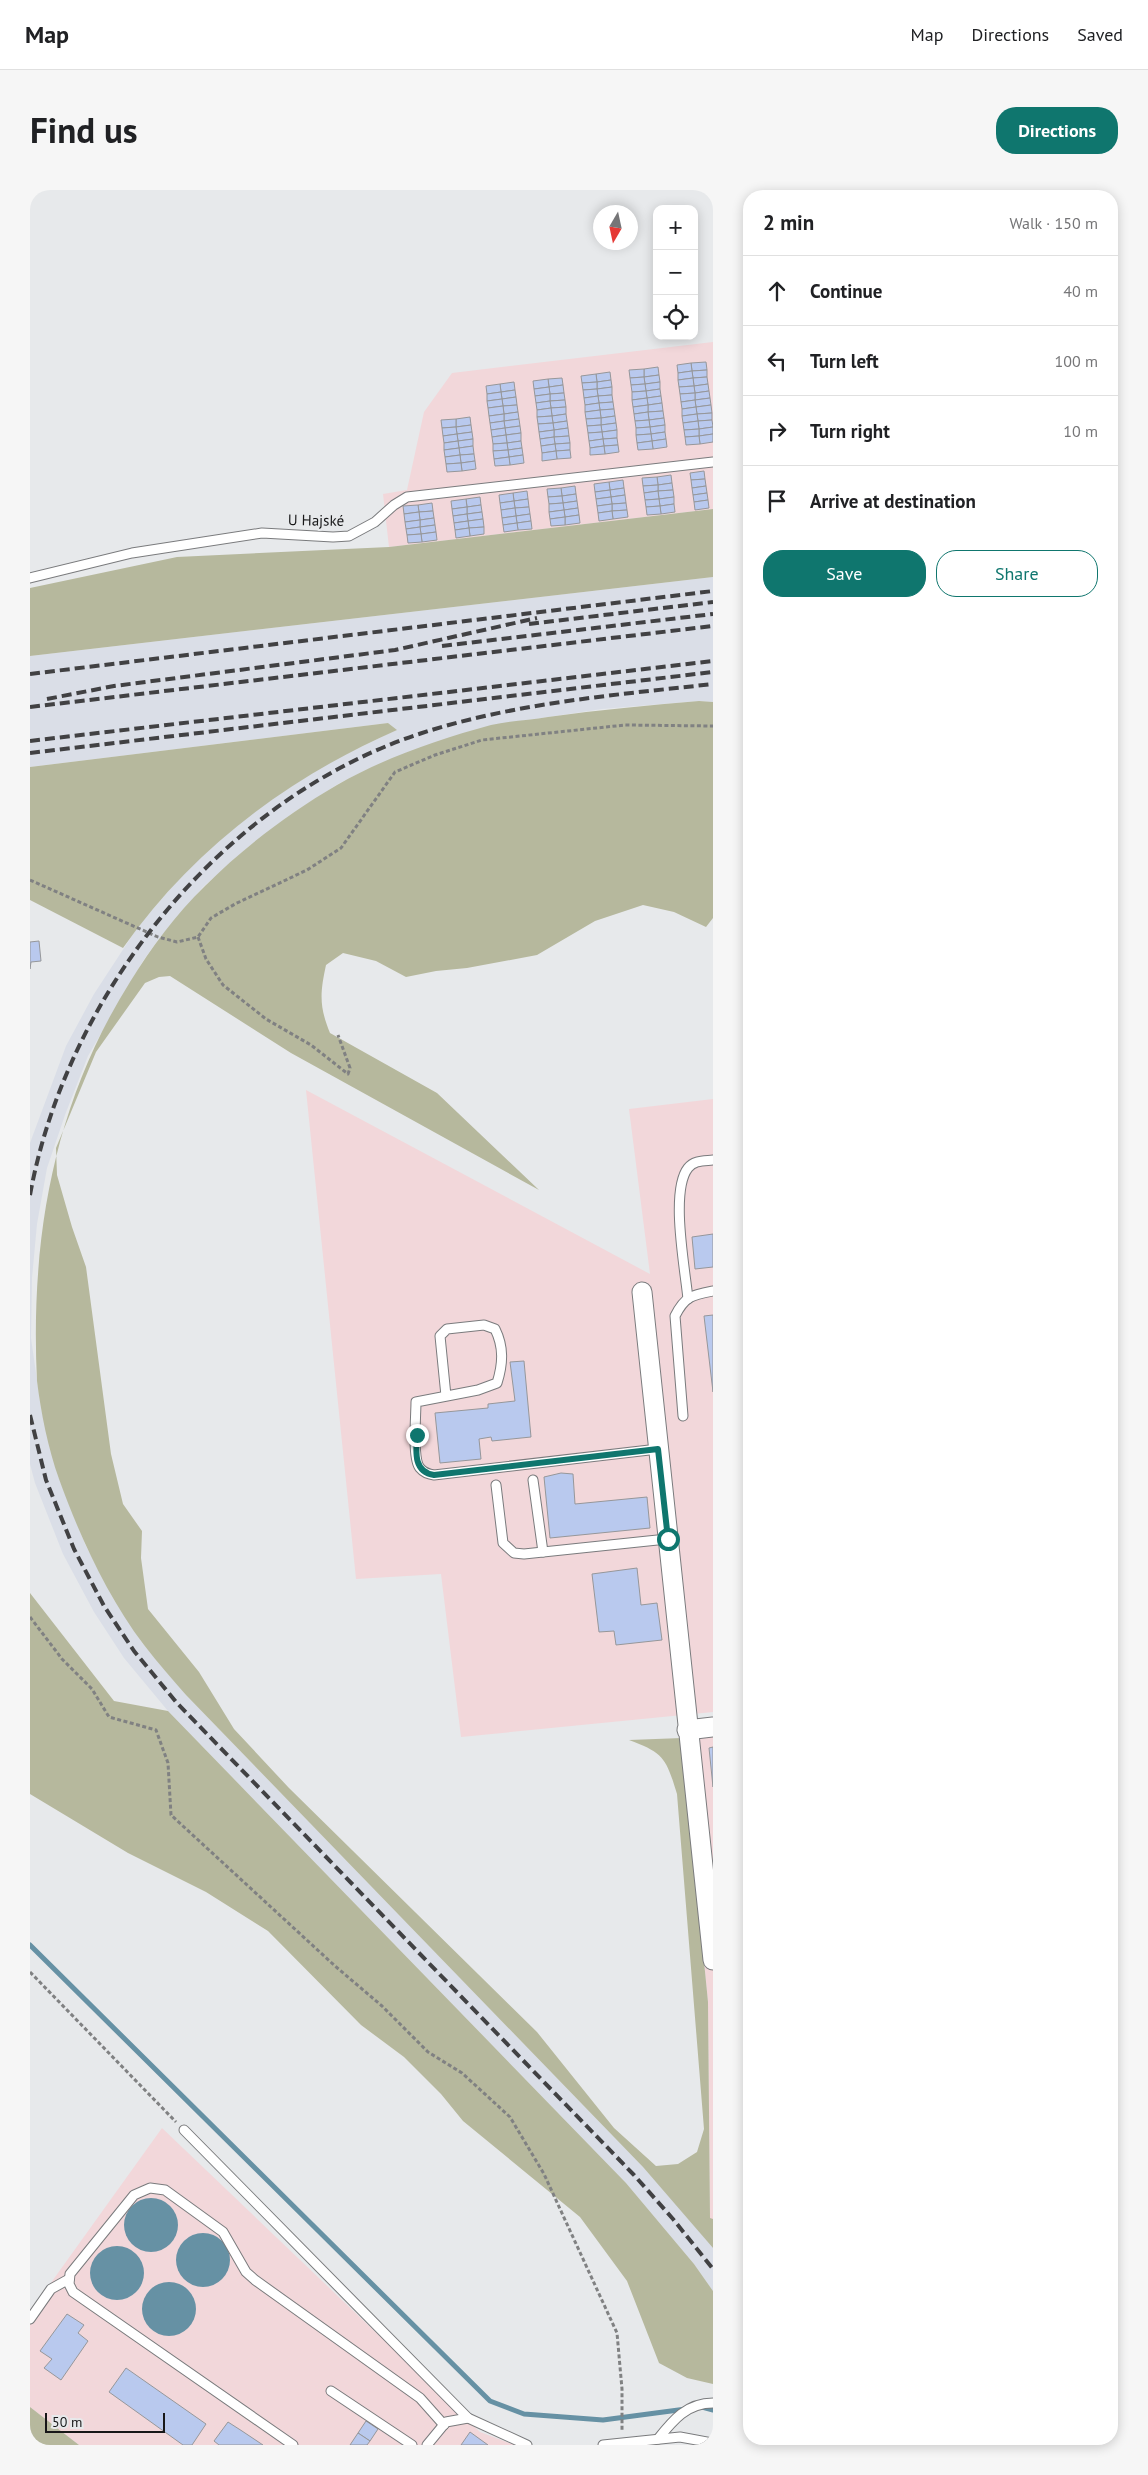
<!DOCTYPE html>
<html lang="en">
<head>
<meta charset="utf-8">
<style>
  body { margin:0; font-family:"PT Sans",sans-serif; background:#f6f6f6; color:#202124 }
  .controls { position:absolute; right:15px; top:15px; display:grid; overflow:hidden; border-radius:10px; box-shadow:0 2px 12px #0003 }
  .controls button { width:45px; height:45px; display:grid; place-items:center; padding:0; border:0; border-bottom:1px solid #e0e0e0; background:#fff; color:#202124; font:25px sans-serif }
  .compass { position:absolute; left:563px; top:15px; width:45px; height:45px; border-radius:50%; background:#fff; box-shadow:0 2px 12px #0003; rotate:189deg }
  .scale { position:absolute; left:15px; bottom:12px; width:120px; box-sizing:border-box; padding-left:5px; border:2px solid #171718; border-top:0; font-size:14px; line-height:18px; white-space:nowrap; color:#171718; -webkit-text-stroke:4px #e7e9eb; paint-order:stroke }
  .stop { position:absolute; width:15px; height:15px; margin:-11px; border:4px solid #0f766e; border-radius:50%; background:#fff }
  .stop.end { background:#0f766e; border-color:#fff; box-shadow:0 1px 5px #0008 }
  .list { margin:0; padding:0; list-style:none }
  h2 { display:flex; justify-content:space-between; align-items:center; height:65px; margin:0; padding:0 20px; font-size:21px }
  h2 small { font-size:16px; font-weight:400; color:#757577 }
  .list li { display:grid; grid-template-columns:32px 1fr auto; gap:15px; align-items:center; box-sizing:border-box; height:70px; padding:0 20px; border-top:1px solid #e0e0e0 }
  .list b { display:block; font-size:19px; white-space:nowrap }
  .list em { font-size:16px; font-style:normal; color:#757577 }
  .actions { display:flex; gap:10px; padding:15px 20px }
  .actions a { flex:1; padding:11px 0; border:1px solid #0f766e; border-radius:20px; text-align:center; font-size:18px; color:#0f766e }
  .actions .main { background:#0f766e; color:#fff }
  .icon { flex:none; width:28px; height:28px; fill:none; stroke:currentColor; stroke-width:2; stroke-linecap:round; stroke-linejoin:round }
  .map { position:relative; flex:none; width:683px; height:2255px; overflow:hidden; border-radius:20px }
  header { display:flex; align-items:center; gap:30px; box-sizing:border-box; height:70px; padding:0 25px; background:#fff; border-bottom:1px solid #e0e0e0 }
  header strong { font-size:24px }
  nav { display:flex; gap:28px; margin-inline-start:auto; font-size:18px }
  .intro { display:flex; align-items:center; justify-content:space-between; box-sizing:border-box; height:120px; padding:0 30px }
  h1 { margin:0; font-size:35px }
  .button { padding:12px 22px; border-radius:20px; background:#0f766e; color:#fff; font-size:18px; font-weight:700 }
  main { display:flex; gap:30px; padding:0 30px }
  aside { flex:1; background:#fff; border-radius:20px; box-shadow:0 2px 12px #0003 }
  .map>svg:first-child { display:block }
  .industrial { fill:#f2d7da }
  .built { fill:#dadee7 }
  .green { fill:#b6b89d }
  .water { fill:#6691a4 }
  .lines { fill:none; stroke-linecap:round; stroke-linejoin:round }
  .stream { stroke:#6691a4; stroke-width:5 }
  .building { fill:#b9c9ee; stroke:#96979a }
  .service-casing { stroke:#7a7b7d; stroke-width:11 }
  .minor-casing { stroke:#7a7b7d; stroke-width:21 }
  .path { stroke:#808182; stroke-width:3; stroke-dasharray:4 2.5; stroke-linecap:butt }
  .service { stroke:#fff; stroke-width:9 }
  .minor { stroke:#fff; stroke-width:19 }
  .rail { stroke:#414143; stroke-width:4; stroke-dasharray:10 5; stroke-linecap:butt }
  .route { stroke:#0f766e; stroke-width:6 }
  .labels { text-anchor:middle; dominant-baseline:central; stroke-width:4.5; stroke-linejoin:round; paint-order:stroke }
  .street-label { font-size:15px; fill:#171718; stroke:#e7e9eb }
</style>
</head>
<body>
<header>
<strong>Map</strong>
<nav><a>Map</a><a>Directions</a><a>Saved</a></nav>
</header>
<div class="intro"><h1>Find us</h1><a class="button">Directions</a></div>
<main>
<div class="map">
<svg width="683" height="2255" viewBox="0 0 683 2255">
  <rect width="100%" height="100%" fill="#e7e9eb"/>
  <g class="industrial">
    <path d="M683 152V319L359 357 353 304 377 300 394 222 422 183Z"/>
    <path d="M276 900 620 1084 599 919 683 909V1522L431 1547 411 1384 326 1389Z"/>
    <path d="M683 1546V2029H680L678 1812 652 1548Z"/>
    <path d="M132 1938 450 2242 485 2255H49L0 2217V2122Z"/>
  </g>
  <path class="built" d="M683 387V512L669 511 572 519 464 535 342 577 308 594 260 625 217 658 173 697 128 750 113 771 58 866 35 925 17 978 7 1034 2 1088 1 1148 11 1218 28 1286 55 1354 84 1410 113 1454 156 1505 613 1977 652 2021 683 2058V2101L664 2074 596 1993 138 1521 94 1468 64 1422 33 1364 5 1293 0 1274V953L36 856 64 804 109 735 156 681 201 639 246 606 296 574 366 540 358 533 0 577V466Z"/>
  <g class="green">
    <path d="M683 319V387L0 466V398L147 367 359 357Z"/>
    <path d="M669 511 683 512V728L676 737 644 722 613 715 565 731 507 765 437 778 406 781 376 787 346 771 313 763 296 775C290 803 289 816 300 843L407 903 509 1000 261 863 140 786 129 787 115 793 66 862 26 958 27 985 42 1037 56 1077 81 1264 93 1314 112 1341 111 1368 118 1419 169 1482 204 1539 259 1598 507 1842 584 1938 626 1976 648 1974 667 1962 674 1939 647 1604C636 1568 634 1563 599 1550L652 1548 678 1812 680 2028 683 2029V2058L613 1977 156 1505C142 1489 128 1473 114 1455 77 1406 50 1347 29 1289 18 1258 11 1223 7 1191 0 1048 24 913 100 792 121 758 146 724 175 696 214 657 259 623 307 595 354 568 409 549 461 535 480 531 500 530 518 527 569 520 619 515 669 511Z"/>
    <path d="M358 533 367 540C257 588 162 660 93 758L0 710V577Z"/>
    <path d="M0 1403 84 1511 138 1521 596 1993 664 2074 683 2101V2194L657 2188 629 2173 597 2091 550 2027 433 1931 411 1904 374 1867 331 1835 238 1741 176 1702 98 1663 0 1604Z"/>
    <path d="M0 2217 49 2255H0Z"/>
  </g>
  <g class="water">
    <circle cx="121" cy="2035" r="27"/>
    <circle cx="173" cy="2070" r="27"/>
    <circle cx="87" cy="2083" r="27"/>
    <circle cx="139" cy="2119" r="27"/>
  </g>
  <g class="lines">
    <g class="stream">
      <path d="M0 1755 460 2211 494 2224 573 2230 656 2219"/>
      <path d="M672 2217 683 2220"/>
    </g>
  </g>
  <g class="building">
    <path d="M676 172 677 180 662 181 661 173Z"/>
    <path d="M661 173 662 181 648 183 647 175Z"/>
    <path d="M628 177 629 185 614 187V179Z"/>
    <path d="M614 179V187L600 188 599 180Z"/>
    <path d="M677 180V187L663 188 662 181Z"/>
    <path d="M662 181 663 188 648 190V183Z"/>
    <path d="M580 182 581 190 567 192 566 184Z"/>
    <path d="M566 184 567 192 552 193 551 186Z"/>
    <path d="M629 185 630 192 615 194 614 187Z"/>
    <path d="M614 187 615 194 601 195 600 188Z"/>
    <path d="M677 187 678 194 664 196 663 188Z"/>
    <path d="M532 188 533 195 519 197 518 189Z"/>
    <path d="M663 188 664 196 649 197 648 190Z"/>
    <path d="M518 189 519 197 504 199 503 191Z"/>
    <path d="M581 190 582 197 567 199V192Z"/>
    <path d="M484 192 485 200 471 202 470 194Z"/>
    <path d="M567 192V199L553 200 552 193Z"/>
    <path d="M630 192V199L616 201 615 194Z"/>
    <path d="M470 194 471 202 457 204 456 196Z"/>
    <path d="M615 194 616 201 602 202 601 195Z"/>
    <path d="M678 194 679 201 665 203 664 196Z"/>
    <path d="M533 195 534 203 520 204 519 197Z"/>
    <path d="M664 196 665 203 650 204 649 197Z"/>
    <path d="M519 197 520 204 505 206 504 199Z"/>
    <path d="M582 197V205L568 206 567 199Z"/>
    <path d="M567 199 568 206 554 208 553 200Z"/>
    <path d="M630 199 631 206 617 208 616 201Z"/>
    <path d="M485 200 486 207 472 209 471 202Z"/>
    <path d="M616 201 617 208 602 210V202Z"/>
    <path d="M679 201 680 208 665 210V203Z"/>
    <path d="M471 202 472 209 457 211V204Z"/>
    <path d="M534 203 535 210 520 211V204Z"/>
    <path d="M665 203V210L651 212 650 204Z"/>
    <path d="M520 204V211L506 213 505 206Z"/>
    <path d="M582 205 583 212 569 213 568 206Z"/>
    <path d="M568 206 569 213 555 215 554 208Z"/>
    <path d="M631 206 632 213 618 215 617 208Z"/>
    <path d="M486 207 487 215 473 216 472 209Z"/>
    <path d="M617 208 618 215 603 217 602 210Z"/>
    <path d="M680 208 681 215 666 217 665 210Z"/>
    <path d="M472 209 473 216 458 218 457 211Z"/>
    <path d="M535 210 536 217 521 218 520 211Z"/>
    <path d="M665 210 666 217 652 219 651 212Z"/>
    <path d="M520 211 521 218 507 220 506 213Z"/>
    <path d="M583 212 584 219 570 220 569 213Z"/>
    <path d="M569 213 570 220 555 222V215Z"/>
    <path d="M632 213 633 221 618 222V215Z"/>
    <path d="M487 215 488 222 474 224 473 216Z"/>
    <path d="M618 215V222L604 224 603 217Z"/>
    <path d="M681 215 682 223 667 224 666 217Z"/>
    <path d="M473 216 474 224 459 226 458 218Z"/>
    <path d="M536 217V224L522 226 521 218Z"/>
    <path d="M666 217 667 224 652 226V219Z"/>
    <path d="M521 218 522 226 507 227V220Z"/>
    <path d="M584 219 585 226 571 228 570 220Z"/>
    <path d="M570 220 571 228 556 229 555 222Z"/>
    <path d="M633 221 634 228 619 230 618 222Z"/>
    <path d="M488 222 489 229 474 231V224Z"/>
    <path d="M618 222 619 230 605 231 604 224Z"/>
    <path d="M682 223V230L668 231 667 224Z"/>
    <path d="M474 224V231L460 233 459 226Z"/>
    <path d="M536 224 537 231 523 233 522 226Z"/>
    <path d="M667 224 668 231 653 233 652 226Z"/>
    <path d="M522 226 523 233 508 234 507 227Z"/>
    <path d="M585 226 586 233 571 235V228Z"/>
    <path d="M440 227 441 235 426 237V229Z"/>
    <path d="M571 228V235L557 236 556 229Z"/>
    <path d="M634 228 635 235 620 237 619 230Z"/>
    <path d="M426 229V237L412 238 411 230Z"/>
    <path d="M489 229 490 236 475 238 474 231Z"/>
    <path d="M619 230 620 237 606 238 605 231Z"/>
    <path d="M682 230 683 237 669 239 668 231Z"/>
    <path d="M474 231 475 238 461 240 460 233Z"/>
    <path d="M537 231 538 238 524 240 523 233Z"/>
    <path d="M668 231 669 239 654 240 653 233Z"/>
    <path d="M523 233 524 240 509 242 508 234Z"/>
    <path d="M586 233 587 240 572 242 571 235Z"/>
    <path d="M441 235 442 242 427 244 426 237Z"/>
    <path d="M571 235 572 242 558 243 557 236Z"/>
    <path d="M635 235V242L621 244 620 237Z"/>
    <path d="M490 236 491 243 476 245 475 238Z"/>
    <path d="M426 237 427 244 413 246 412 238Z"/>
    <path d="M620 237 621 244 606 245V238Z"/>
    <path d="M683 237V244L669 246V239Z"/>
    <path d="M475 238 476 245 462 247 461 240Z"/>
    <path d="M538 238 539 246 524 247V240Z"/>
    <path d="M669 239V246L655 247 654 240Z"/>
    <path d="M524 240V247L510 249 509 242Z"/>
    <path d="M587 240V248L573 249 572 242Z"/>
    <path d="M442 242 443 249 428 251 427 244Z"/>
    <path d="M572 242 573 249 559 251 558 243Z"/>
    <path d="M635 242 636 249 622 251 621 244Z"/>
    <path d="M491 243V251L477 253 476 245Z"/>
    <path d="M427 244 428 251 414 253 413 246Z"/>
    <path d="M621 244 622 251 607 253 606 245Z"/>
    <path d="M683 244V252L670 254 669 246Z"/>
    <path d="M476 245 477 253 463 254 462 247Z"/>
    <path d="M539 246 540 253 525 254 524 247Z"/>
    <path d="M669 246 670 254 656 255 655 247Z"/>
    <path d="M524 247 525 254 511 256 510 249Z"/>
    <path d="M587 248 588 255 574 256 573 249Z"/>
    <path d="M443 249V256L429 258 428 251Z"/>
    <path d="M573 249 574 256 560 258 559 251Z"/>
    <path d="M636 249 637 257 623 259 622 251Z"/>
    <path d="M428 251 429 258 414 260V253Z"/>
    <path d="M491 251 492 258 478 260 477 253Z"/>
    <path d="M622 251 623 259 608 260 607 253Z"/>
    <path d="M477 253 478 260 463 261V254Z"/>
    <path d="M540 253V260L526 261 525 254Z"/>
    <path d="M525 254 526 261 512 263 511 256Z"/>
    <path d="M588 255 589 262 575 264 574 256Z"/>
    <path d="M443 256 444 264 430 265 429 258Z"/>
    <path d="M574 256 575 264 560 265V258Z"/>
    <path d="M429 258 430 265 415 267 414 260Z"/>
    <path d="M492 258 493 265 479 267 478 260Z"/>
    <path d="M478 260 479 267 464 269 463 261Z"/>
    <path d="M540 260 541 268 527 269 526 261Z"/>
    <path d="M526 261 527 269 512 271V263Z"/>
    <path d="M444 264 445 271 431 273 430 265Z"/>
    <path d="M430 265 431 273 416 274 415 267Z"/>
    <path d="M493 265 494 273 480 275 479 267Z"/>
    <path d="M479 267 480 275 465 276 464 269Z"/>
    <path d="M445 271 446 279 432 281 431 273Z"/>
    <path d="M431 273 432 281 417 282 416 274Z"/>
    <path d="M674 281 675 289 661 290 660 283Z"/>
    <path d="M641 285 642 293 628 295 627 287Z"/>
    <path d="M627 287 628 295 613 296 612 288Z"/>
    <path d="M675 289 676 296 662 298 661 290Z"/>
    <path d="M593 290 594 298 580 300 579 292Z"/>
    <path d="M579 292 580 300 565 302 564 294Z"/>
    <path d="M642 293 643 300 628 301V295Z"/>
    <path d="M628 295V301L614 303 613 296Z"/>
    <path d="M545 296 546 304 532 306 531 298Z"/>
    <path d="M676 296 677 303 663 305 662 298Z"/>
    <path d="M531 298 532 306 518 307 517 299Z"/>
    <path d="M594 298 595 305 581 307 580 300Z"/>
    <path d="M580 300 581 307 566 309 565 302Z"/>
    <path d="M643 300 644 307 629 309 628 301Z"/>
    <path d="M497 301 498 309 484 311 483 303Z"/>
    <path d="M628 301 629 309 615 310 614 303Z"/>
    <path d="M483 303 484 311 470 313 469 305Z"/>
    <path d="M677 303 678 310 664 312 663 305Z"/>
    <path d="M546 304 547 311 533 313 532 306Z"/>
    <path d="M595 305 596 313 582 314 581 307Z"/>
    <path d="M532 306 533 313 519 314 518 307Z"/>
    <path d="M450 307 451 315 437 317 436 309Z"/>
    <path d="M581 307 582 314 567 316 566 309Z"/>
    <path d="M644 307V314L630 316 629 309Z"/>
    <path d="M436 309 437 317 422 319 421 311Z"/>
    <path d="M498 309 499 317 485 318 484 311Z"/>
    <path d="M629 309 630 316 616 317 615 310Z"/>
    <path d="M678 310 679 318 665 320 664 312Z"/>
    <path d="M484 311 485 318 471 320 470 313Z"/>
    <path d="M547 311 548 318 534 320 533 313Z"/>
    <path d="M402 313 403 321 389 322 388 315Z"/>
    <path d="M533 313 534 320 519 322V314Z"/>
    <path d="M596 313 597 320 582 321V314Z"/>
    <path d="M582 314V321L568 323 567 316Z"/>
    <path d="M644 314 645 322 631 324 630 316Z"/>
    <path d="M388 315 389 322 374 324 373 316Z"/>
    <path d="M451 315 452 322 437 324V317Z"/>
    <path d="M630 316 631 324 617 325 616 317Z"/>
    <path d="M437 317V324L423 326 422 319Z"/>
    <path d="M499 317 500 324 486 326 485 318Z"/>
    <path d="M485 318 486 326 472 328 471 320Z"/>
    <path d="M548 318 549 325 535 327 534 320Z"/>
    <path d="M534 320 535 327 520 329 519 322Z"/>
    <path d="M597 320 598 327 583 329 582 321Z"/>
    <path d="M403 321 404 328 390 330 389 322Z"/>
    <path d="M582 321 583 329 569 331 568 323Z"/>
    <path d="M389 322 390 330 375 332 374 324Z"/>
    <path d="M452 322 453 329 438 331 437 324Z"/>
    <path d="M437 324 438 331 424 333 423 326Z"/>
    <path d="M500 324 501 331 487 333 486 326Z"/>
    <path d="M549 325 550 333 535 335V327Z"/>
    <path d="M486 326 487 333 473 335 472 328Z"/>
    <path d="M535 327V335L521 336 520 329Z"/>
    <path d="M404 328 405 335 390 337V330Z"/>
    <path d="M453 329 454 337 439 338 438 331Z"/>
    <path d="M390 330V337L376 339 375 332Z"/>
    <path d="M438 331 439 338 425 340 424 333Z"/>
    <path d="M501 331 502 339 488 340 487 333Z"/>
    <path d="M487 333 488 340 474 342 473 335Z"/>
    <path d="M405 335 406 342 391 344 390 337Z"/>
    <path d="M390 337 391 344 377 345 376 339Z"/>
    <path d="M454 337V344L440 346 439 338Z"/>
    <path d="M439 338 440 346 426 348 425 340Z"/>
    <path d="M406 342 407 350 392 352 391 344Z"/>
    <path d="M391 344 392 352 378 353 377 345Z"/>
    <path d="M9 751 11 771 1 772 0 779V752Z"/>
    <path d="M683 1044V1077L665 1079 662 1047Z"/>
    <path d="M683 1125V1202L674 1126Z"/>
    <path d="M494 1171 501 1247 462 1251 461 1247 449 1249 451 1269 410 1273 405 1223 458 1218V1214L485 1211 480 1172Z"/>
    <path d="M531 1283 543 1284 545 1314 617 1307 620 1338 520 1348 514 1287Z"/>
    <path d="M607 1378 611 1415 627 1413 632 1450 586 1455 584 1441 569 1442 562 1384Z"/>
    <path d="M683 1557V1597L679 1558Z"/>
    <path d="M37 2124 54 2135 48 2143 58 2151 31 2190 14 2178 22 2169 10 2161Z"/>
    <path d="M96 2178 176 2234 162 2255H153L79 2202Z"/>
    <path d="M336 2231 348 2239 340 2251 328 2243Z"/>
    <path d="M198 2232 212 2241 233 2255H189L184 2251Z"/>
    <path d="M440 2242 458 2255H431Z"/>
    <path d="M328 2243 340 2251 337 2255H320Z"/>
  </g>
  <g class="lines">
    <defs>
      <g id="service">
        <path d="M0 388 102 363 232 343 303 347 319 346 345 332 364 315 377 307 683 272"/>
        <path d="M658 1109C655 1078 640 1001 658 978 664 970 674 971 683 970"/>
        <path d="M416 1206 410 1146 417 1139 454 1135 465 1139C474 1157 473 1174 467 1193L448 1200 386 1212C386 1226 382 1269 390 1278 394 1283 398 1284 404 1285L628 1259"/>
        <path d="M653 1226 645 1126C655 1106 662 1105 683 1101"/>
        <path d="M503 1290 513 1362"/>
        <path d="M466 1295 473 1353 484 1363 494 1364 637 1349"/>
        <path d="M154 1940 438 2228 497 2255"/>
        <path d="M0 2129 21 2099 39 2089"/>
        <path d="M301 2201 382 2255"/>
        <path d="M628 2249C643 2230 657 2213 683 2213"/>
        <path d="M263 2255 43 2102 39 2094 40 2084 104 2005 120 1998 135 2000 193 2042 216 2082 225 2090 390 2208 414 2235"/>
        <path d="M397 2255 416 2232 438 2228"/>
        <path d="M573 2255 650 2247 683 2253"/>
      </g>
      <g id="minor">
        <path d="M612 1102 683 1770"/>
        <path d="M657 1540 683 1537"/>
      </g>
    </defs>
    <use href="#service" class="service-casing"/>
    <use href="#minor" class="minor-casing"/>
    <g class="path">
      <path d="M0 690 128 747 147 752 168 747 181 728 205 714 277 680 311 658 365 582 405 565 452 550 595 535 683 536"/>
      <path d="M168 747 176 769 193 795 236 829 281 855 318 884 320 878 308 845"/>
      <path d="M0 1427 32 1469 62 1499 79 1527 126 1540 138 1573 141 1625 305 1776 352 1816 398 1862 432 1883 480 1927 514 1984 587 2143 592 2199V2242"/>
      <path d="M0 1782 146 1932"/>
    </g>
    <use href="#service" class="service"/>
    <use href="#minor" class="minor"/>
    <g class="rail">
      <path d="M499 434 683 412"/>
      <path d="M412 456 683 424"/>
      <path d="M0 484 683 401"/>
      <path d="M17 509 84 496 365 460 507 428"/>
      <path d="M0 517 683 436"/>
      <path d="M0 551 683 471"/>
      <path d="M0 563 683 482"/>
      <path d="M0 1005C37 803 192 609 389 544 483 513 585 505 683 494"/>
      <path d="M0 1225 16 1290 44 1359 74 1416 104 1461 147 1513 604 1985 643 2029 683 2079"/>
    </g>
  </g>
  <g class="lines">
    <path class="route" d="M387 1245C386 1261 383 1282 404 1285L628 1259 638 1349"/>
  </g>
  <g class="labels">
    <g class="street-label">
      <text transform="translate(286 330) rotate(1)">U Hajské</text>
    </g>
  </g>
</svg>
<div class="controls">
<button>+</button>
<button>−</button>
<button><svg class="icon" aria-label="locate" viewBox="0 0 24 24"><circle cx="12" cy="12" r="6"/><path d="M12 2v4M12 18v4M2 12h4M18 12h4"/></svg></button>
</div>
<svg class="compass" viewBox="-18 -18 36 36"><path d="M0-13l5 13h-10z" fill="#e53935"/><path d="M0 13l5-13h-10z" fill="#757577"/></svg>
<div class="scale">50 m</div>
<div class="stop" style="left:638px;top:1349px"></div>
<div class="stop end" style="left:387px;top:1245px"></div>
</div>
<aside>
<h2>2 min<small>Walk · 150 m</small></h2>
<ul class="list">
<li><svg class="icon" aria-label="ahead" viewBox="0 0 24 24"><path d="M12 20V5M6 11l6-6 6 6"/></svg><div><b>Continue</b></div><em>40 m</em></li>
<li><svg class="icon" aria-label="left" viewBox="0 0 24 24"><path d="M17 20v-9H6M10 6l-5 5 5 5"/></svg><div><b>Turn left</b></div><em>100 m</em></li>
<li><svg class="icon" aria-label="right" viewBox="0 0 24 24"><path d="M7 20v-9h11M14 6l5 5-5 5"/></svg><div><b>Turn right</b></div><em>10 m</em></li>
<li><svg class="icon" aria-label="arrive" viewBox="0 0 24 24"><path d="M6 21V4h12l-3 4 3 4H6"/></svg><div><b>Arrive at destination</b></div></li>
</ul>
<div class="actions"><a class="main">Save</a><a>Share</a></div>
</aside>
</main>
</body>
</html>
